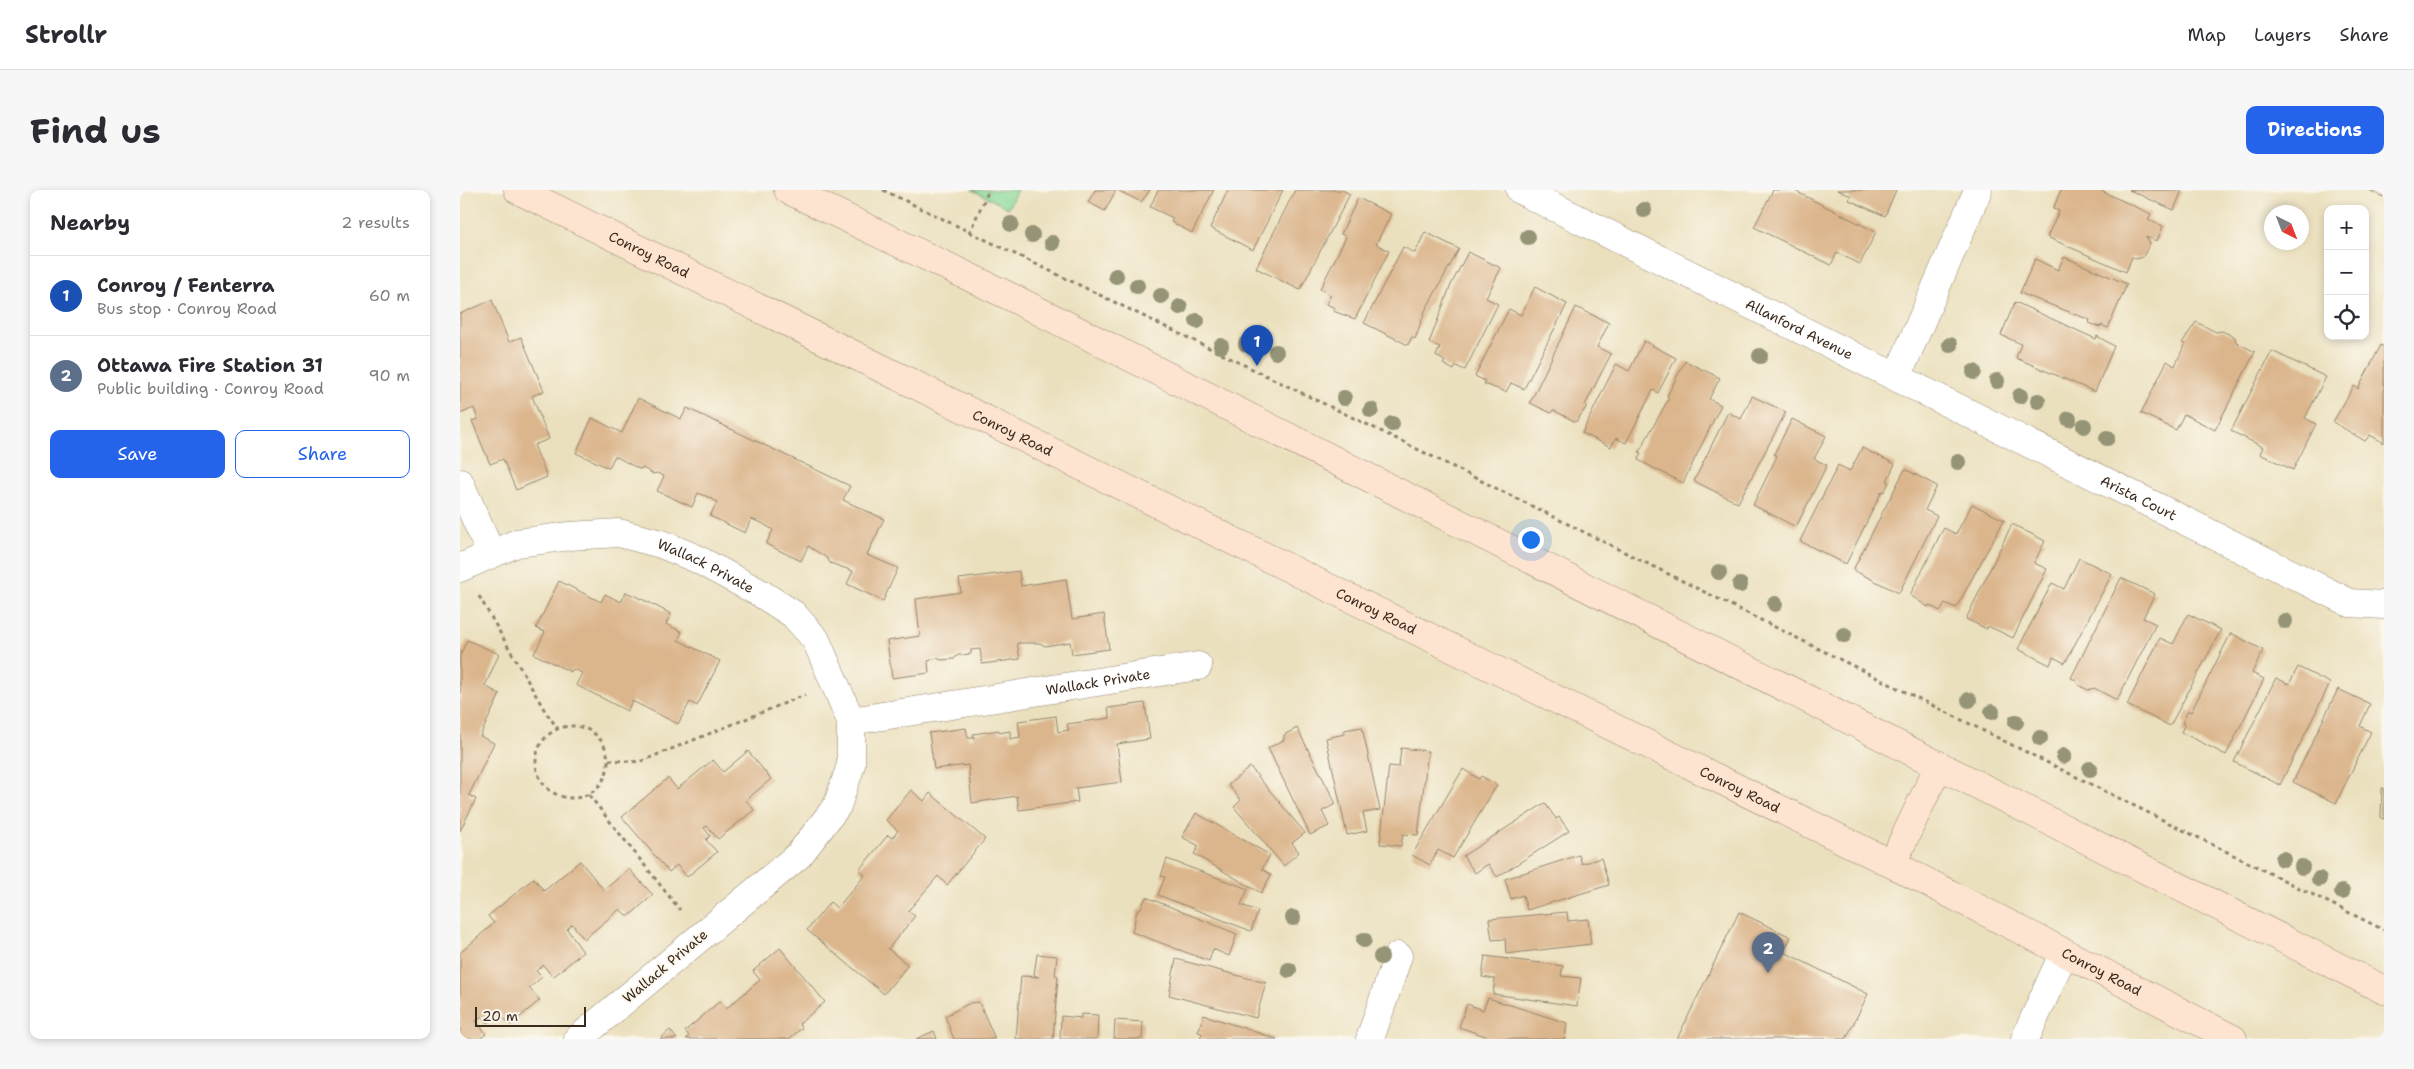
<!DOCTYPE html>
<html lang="en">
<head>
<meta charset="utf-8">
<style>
  body { margin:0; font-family:"Shantell Sans",sans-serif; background:#f7f7f7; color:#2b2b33 }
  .controls { position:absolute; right:15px; top:15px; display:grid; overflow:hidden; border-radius:10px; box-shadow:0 2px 8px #0003 }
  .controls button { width:45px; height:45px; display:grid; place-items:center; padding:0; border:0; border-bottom:1px solid #e1e1e2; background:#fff; color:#2b2b33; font:25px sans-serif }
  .compass { position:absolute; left:1804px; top:15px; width:45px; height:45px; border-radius:50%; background:#fff; box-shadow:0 2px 8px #0003; rotate:138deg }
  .scale { position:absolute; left:15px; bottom:12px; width:111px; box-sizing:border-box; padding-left:5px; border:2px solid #3b2a1e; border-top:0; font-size:14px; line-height:18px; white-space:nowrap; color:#3b2a1e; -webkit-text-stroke:4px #fbf7ec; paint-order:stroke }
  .you { position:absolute; left:1070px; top:349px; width:18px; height:18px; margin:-12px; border:4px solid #fff; border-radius:50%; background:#1a73e8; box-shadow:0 0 0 8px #1a73e833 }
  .badge { display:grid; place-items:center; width:32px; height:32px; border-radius:50%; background:#2563eb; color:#fff; font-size:16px; font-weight:700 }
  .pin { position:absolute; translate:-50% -41px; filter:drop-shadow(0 1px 2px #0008) }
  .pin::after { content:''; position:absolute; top:26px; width:18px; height:15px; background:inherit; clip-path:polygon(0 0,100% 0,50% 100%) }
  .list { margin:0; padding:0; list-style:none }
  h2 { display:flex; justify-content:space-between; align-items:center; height:65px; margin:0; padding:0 20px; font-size:21px }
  h2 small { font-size:16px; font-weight:400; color:#7c7c81 }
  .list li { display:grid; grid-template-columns:32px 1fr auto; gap:15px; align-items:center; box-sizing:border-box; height:80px; padding:0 20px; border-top:1px solid #e1e1e2 }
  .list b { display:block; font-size:19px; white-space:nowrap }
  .list p { margin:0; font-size:16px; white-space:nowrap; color:#7c7c81 }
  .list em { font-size:16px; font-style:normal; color:#7c7c81 }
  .actions { display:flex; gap:10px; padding:15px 20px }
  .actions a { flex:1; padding:11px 0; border:1px solid #2563eb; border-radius:10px; text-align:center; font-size:18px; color:#2563eb }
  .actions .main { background:#2563eb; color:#fff }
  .icon { flex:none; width:28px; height:28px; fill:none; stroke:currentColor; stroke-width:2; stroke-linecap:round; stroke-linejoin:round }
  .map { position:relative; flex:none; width:1924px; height:849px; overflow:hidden; border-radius:10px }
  header { display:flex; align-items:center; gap:30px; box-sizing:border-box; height:70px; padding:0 25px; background:#fff; border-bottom:1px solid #e1e1e2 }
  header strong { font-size:24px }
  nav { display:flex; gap:28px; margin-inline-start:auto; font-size:18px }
  .intro { display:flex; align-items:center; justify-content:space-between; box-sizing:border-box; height:120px; padding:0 30px }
  h1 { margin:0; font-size:35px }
  .button { padding:12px 22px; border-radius:10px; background:#2563eb; color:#fff; font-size:18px; font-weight:700 }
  main { display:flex; gap:30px; padding:0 30px }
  aside { flex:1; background:#fff; border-radius:10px; box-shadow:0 2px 8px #0003 }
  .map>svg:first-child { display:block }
  .green { fill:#87d898; stroke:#61815b }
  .building { fill:#dbb68d }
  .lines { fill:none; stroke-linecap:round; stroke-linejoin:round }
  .minor-casing { stroke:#93856e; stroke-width:29 }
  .secondary-casing { stroke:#93856e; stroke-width:29 }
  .path { stroke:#93856e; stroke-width:3; stroke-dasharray:4 4; stroke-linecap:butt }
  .minor { stroke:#fff; stroke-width:28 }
  .secondary { stroke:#fde4d0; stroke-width:28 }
  .tree { fill:#959476 }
  .labels { text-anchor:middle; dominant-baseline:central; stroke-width:4; stroke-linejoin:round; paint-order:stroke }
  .street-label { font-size:14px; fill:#3b2a1e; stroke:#fbf7ec }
</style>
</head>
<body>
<header>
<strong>Strollr</strong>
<nav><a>Map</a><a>Layers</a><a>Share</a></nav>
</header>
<div class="intro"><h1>Find us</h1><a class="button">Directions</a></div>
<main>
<aside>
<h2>Nearby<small>2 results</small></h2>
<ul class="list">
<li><span class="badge" style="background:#1a4fb4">1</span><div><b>Conroy / Fenterra</b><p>Bus stop · Conroy Road</p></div><em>60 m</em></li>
<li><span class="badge" style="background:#5c6f8a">2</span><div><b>Ottawa Fire Station 31</b><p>Public building · Conroy Road</p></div><em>90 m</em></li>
</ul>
<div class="actions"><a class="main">Save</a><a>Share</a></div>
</aside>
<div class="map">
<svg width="1924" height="849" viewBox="0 0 1924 849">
  <rect width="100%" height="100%" fill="#fbf7ec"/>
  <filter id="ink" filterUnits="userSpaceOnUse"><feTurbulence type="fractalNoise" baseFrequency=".02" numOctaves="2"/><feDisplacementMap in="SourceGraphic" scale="10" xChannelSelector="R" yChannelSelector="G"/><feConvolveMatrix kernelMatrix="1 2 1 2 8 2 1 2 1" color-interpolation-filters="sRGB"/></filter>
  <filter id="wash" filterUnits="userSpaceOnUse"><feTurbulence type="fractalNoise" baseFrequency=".0096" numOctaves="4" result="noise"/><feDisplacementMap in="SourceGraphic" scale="20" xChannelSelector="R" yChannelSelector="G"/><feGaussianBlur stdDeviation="1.12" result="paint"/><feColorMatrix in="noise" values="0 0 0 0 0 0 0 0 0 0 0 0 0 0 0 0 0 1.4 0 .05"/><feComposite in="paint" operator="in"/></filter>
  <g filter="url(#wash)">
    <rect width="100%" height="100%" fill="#ebe0be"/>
    <path class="green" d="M512 0H557L548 18Z"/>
    <g id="blocks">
      <g class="building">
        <path d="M635 0H656L645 21 628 12Z"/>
        <path d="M657 0H690L681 12Z"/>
        <path d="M698 0H754L732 43 711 32 713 28 690 17Z"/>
        <path d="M768 0H823L793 60 750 38Z"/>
        <path d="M835 0H882L890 4 840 100 796 78Z"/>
        <path d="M1313 0H1333L1416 42 1400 74 1377 63 1371 75 1294 37Z"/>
        <path d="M1377 0H1436L1425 26 1389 10 1391 6Z"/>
        <path d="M1601 0H1639L1691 24 1688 30 1703 36 1697 51 1686 47 1690 53 1683 67 1677 69 1672 67 1666 82 1587 47 1599 21 1593 19Z"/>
        <path d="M1669 0H1722L1714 20Z"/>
        <path d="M1909 0H1924V4L1923 7Z"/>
        <path d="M898 8 931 24 916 54 929 61 895 129 873 121 875 118 866 114 871 105 860 99 886 47 881 44Z"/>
        <path d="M965 42 999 59 965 121 955 149 952 147 948 155 904 133 943 57 955 63Z"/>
        <path d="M1008 62 1041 78 1026 108 1038 114 1005 180 996 176 994 180 983 174 985 171 976 166 980 157 969 153 990 97Z"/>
        <path d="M1604 67 1667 94 1648 138 1641 135 1640 137 1629 133 1630 130 1560 103 1575 69 1598 80Z"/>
        <path d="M1075 97 1107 114 1064 199 1051 193 1046 202 1024 194 1025 191 1015 186 1049 119 1061 125Z"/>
        <path d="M32 110 49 152 61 147 84 201 72 206 89 249 74 255 87 287 56 300 43 269 30 274 12 231 18 229 14 218 0 224V124Z"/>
        <path d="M1555 112 1636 149 1637 146 1654 156 1635 202 1556 168 1561 154 1541 145Z"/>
        <path d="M1116 117 1149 133 1137 157 1151 164 1125 215 1127 216 1116 232 1093 220 1091 223 1070 213Z"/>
        <path d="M1736 132 1756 142 1762 141 1775 147 1776 152 1795 162 1755 240 1724 224 1716 240 1681 223 1707 171 1715 176 1725 154 1722 153Z"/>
        <path d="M1184 151 1216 168 1198 203 1193 200 1166 253 1156 248 1151 257 1122 243 1156 174 1169 181Z"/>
        <path d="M1921 155 1924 157V253L1910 245 1905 251 1873 232 1894 196 1898 199Z"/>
        <path d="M1812 161 1866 187 1845 228 1856 234 1833 280 1800 264 1803 257 1771 241Z"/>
        <path d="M1225 171 1260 188 1249 209 1261 215 1223 293 1178 270 1181 263 1179 262 1209 208 1207 206Z"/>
        <path d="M1292 206 1326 222 1278 313 1234 291 1268 222 1281 229Z"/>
        <path d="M178 208 221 229 227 218 390 296 383 310 424 329 407 365 438 378 423 411 387 394 393 381 370 373 367 368 348 356 341 371 306 354 313 340 302 333 291 329 285 343 250 326 257 312 248 307 238 303 232 317 197 301 204 286 197 283 193 284 183 278 179 279 157 267H154L149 278 116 263 132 228 162 243Z"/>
        <path d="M1332 229 1366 246 1354 269 1367 275 1336 337 1293 315 1317 266 1314 264Z"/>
        <path d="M1402 258 1435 274 1427 291 1429 292 1424 302 1422 301 1386 374 1340 351 1378 275 1390 281Z"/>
        <path d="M1445 279 1477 296 1465 320 1477 326 1439 403 1393 380Z"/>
        <path d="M1512 314 1544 330 1496 418 1485 413 1480 421 1469 415 1468 417 1450 405 1480 345 1484 338 1496 344Z"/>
        <path d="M1552 334 1585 351 1574 373 1587 379 1553 448 1528 436 1527 439 1506 429Z"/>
        <path d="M1619 368 1652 384 1605 473 1593 467 1590 475 1558 459 1592 393 1604 399Z"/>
        <path d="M559 381 561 396 606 389 612 429 644 424 649 459 612 464 610 452 585 456 580 453H557L560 469 522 474 520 459 511 460V464L498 465 494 469 481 470 477 468 468 471 469 483 432 488 427 451 460 446 456 409 501 402 499 389Z"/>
        <path d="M1661 388 1695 404 1683 428 1696 434 1657 510 1634 498 1628 500 1618 495 1616 490 1611 488Z"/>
        <path d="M99 391 141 412 145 404 161 412 166 402 190 413 211 424 206 434 222 442 218 450 260 471 237 516 230 512 218 534 172 511 167 521 142 508 116 495 122 483 113 479 111 482 74 464 85 442 76 438Z"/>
        <path d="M1728 424 1761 440 1710 536 1667 515 1700 448 1713 454Z"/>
        <path d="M1771 443 1803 460 1792 483 1804 489 1766 565 1721 542 1725 534 1722 533 1728 521 1731 522Z"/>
        <path d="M7 450 39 464 25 496 40 504 20 546 34 553 9 605 16 609 0 641V466Z"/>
        <path d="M1838 477 1870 493 1820 595 1774 572 1816 488 1829 494Z"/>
        <path d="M1878 499 1910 514 1900 536 1911 542 1876 613 1833 592Z"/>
        <path d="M685 513 690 549 657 554 662 592 616 598 618 612 559 620 557 606 512 613 508 575 474 579 469 543 506 538 508 548H514L513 544 539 540V543L550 541V549L560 547 558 531 596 526 598 542 609 540 607 534 650 528 648 518Z"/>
        <path d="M902 537 920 620 903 623 907 641 887 645 866 548 885 544 884 540Z"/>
        <path d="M837 538 876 614 862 621 869 636 850 645 808 558 824 550V545Z"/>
        <path d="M941 558 968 561 958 645 943 644 941 656 920 654 929 576 939 577Z"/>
        <path d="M288 561 311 589 286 610 294 620 258 649 247 636 244 638 250 646 246 650 257 662 227 687 217 675 209 682 162 627 208 588 217 599 253 570 263 582Z"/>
        <path d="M790 577 845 643 832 653 839 662 824 676 774 617 781 610 768 595Z"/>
        <path d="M1003 579 1019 589 1021 586 1037 595 993 668 978 660 970 675 952 665Z"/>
        <path d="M1922 598H1924V629L1921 628Z"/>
        <path d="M451 600 464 611 470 603 525 649 487 695 478 686 448 721 455 726 428 759 448 775 424 804 347 740 370 712 377 718 405 685 399 680 428 645 432 648 438 641 426 630Z"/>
        <path d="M1085 613 1096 629 1099 627 1109 641 1037 687 1028 674 1015 683 1003 666Z"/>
        <path d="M736 623 810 665 802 679 811 685 801 703 734 664 739 656 722 647Z"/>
        <path d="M1119 665 1122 674 1141 668 1149 695 1067 720 1063 705 1051 709 1045 689Z"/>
        <path d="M707 669 788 699 781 715 798 721 791 741 698 705 705 687 701 686Z"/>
        <path d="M120 671 144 700 169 679 193 705 168 727 160 719 124 749 112 734 107 739 123 762 93 787 83 775 76 781 82 787 69 798 80 810 50 835 39 823 28 833 22 826 16 831 26 844 20 849H0V763L34 733 28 726 74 688 84 701Z"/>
        <path d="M686 707 777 744 769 766 753 759 749 771 672 742 677 721 681 718Z"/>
        <path d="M1107 722 1108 731 1128 729 1131 754 1046 764 1045 749 1032 750 1029 729Z"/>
        <path d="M1279 722 1331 747 1324 762 1408 804 1386 849H1217Z"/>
        <path d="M320 758 365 812 339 834 342 838 329 849H226L229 846 225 841 260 811 266 819 300 790 293 781Z"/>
        <path d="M577 764 597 766 595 785 598 786 593 849H556L561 786 579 787 574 785Z"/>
        <path d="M1025 766 1103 776 1101 786 1121 788 1117 816 1033 804 1035 789 1022 787Z"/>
        <path d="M716 769 806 793 796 828 709 805Z"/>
        <path d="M1028 808 1107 833 1105 849H1034L999 837 1007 814 1023 820Z"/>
        <path d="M519 812 535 849H494L485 826 510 813Z"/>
        <path d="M621 824 638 825 637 849H600L601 826 621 828Z"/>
        <path d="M744 825 817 849H740L742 843 738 842Z"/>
        <path d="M655 830 683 832 682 849H654Z"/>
        <path d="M210 840 217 849H200Z"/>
        <path d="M474 841 477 849H456Z"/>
      </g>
    </g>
  </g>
  <g filter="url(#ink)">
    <use href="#blocks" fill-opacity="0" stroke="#93856e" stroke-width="1"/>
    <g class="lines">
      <defs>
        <g id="minor">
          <path id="s1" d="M1060 0 1890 413 1924 415"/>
          <path d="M1437 187 1518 0"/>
          <path d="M0 293 31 364"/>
          <path id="s2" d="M0 378 57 353 110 346 159 343 201 354 235 368 300 403 333 424 356 450 391 531V575L377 616 339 665 118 849"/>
          <path id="s3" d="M391 531 738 476"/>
          <path d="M910 849 938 766"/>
          <path d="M1565 849 1604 762"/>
        </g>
        <g id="secondary">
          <path id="s4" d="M58 0 1432 674 1773 849"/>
          <path d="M328 0 553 108 1924 800"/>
          <path d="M1432 674 1479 575"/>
        </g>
      </defs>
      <use href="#minor" class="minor-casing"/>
      <use href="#secondary" class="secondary-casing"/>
      <g class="path">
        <path d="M423 0 939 250 1924 740"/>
        <path d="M509 43 529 0"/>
        <path d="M19 406 85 521 98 539"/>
        <circle cx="112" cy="572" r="36"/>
        <path d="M149 570 179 572 345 505"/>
        <path d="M129 605 220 720"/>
      </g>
      <use href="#minor" class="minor"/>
      <use href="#secondary" class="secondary"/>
    </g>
    <g class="tree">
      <circle cx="1184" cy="20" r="8"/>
      <circle cx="551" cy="34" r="8"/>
      <circle cx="572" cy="45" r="8"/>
      <circle cx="1068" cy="47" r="8"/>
      <circle cx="592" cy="53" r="8"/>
      <circle cx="656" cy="86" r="8"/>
      <circle cx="677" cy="96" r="8"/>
      <circle cx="701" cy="106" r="8"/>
      <circle cx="720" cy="117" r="8"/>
      <circle cx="737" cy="131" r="8"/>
      <circle cx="786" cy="154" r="8"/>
      <circle cx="1490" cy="155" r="8"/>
      <circle cx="761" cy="156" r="8"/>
      <circle cx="816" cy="162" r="8"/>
      <circle cx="1300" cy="166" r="8"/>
      <circle cx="1514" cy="182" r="8"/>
      <circle cx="1537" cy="191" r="8"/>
      <circle cx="1560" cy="206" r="8"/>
      <circle cx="884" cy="208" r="8"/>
      <circle cx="1578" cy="211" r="8"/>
      <circle cx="911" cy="220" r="8"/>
      <circle cx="1609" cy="229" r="8"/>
      <circle cx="932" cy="234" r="8"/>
      <circle cx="1624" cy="236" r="8"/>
      <circle cx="1647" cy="248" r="8"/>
      <circle cx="1498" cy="272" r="8"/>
      <circle cx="1259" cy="382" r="8"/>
      <circle cx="1280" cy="395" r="8"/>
      <circle cx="1315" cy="414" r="8"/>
      <circle cx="1825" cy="431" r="8"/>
      <circle cx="1384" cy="445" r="8"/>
      <circle cx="1509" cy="510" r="8"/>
      <circle cx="1532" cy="522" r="8"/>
      <circle cx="1556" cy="532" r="8"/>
      <circle cx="1580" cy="548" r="8"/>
      <circle cx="1604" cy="566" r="8"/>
      <circle cx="1630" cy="579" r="8"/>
      <circle cx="1823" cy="669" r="8"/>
      <circle cx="1842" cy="677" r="8"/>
      <circle cx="1859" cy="689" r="8"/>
      <circle cx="1882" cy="702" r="8"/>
      <circle cx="833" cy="728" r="8"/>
      <circle cx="904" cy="750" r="8"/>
      <circle cx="921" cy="767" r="8"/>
      <circle cx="829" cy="780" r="8"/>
    </g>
  </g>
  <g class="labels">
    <g class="street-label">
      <text stroke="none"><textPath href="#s4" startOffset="146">Conroy Road</textPath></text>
      <text stroke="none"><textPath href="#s1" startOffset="312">Allanford Avenue</textPath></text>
      <text stroke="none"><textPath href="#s4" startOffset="551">Conroy Road</textPath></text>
      <text stroke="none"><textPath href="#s1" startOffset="691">Arista Court</textPath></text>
      <text stroke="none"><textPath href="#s2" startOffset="258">Wallack Private</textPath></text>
      <text stroke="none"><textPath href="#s4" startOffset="956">Conroy Road</textPath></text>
      <text stroke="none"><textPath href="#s3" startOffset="250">Wallack Private</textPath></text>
      <text stroke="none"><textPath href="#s4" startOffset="1361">Conroy Road</textPath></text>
      <text transform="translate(205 776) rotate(-40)">Wallack Private</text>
      <text stroke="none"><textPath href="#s4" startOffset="1766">Conroy Road</textPath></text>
    </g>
  </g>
</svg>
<div class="controls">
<button>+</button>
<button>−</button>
<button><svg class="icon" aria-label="locate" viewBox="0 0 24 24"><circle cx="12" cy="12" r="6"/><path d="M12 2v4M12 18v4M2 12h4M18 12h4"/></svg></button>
</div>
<svg class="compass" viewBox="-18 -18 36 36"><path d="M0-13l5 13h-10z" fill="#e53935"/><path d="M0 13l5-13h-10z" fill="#7c7c81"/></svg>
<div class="scale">20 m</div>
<div class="you"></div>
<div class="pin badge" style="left:797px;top:176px;background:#1a4fb4">1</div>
<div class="pin badge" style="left:1308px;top:783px;background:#5c6f8a">2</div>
</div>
</main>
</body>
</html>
